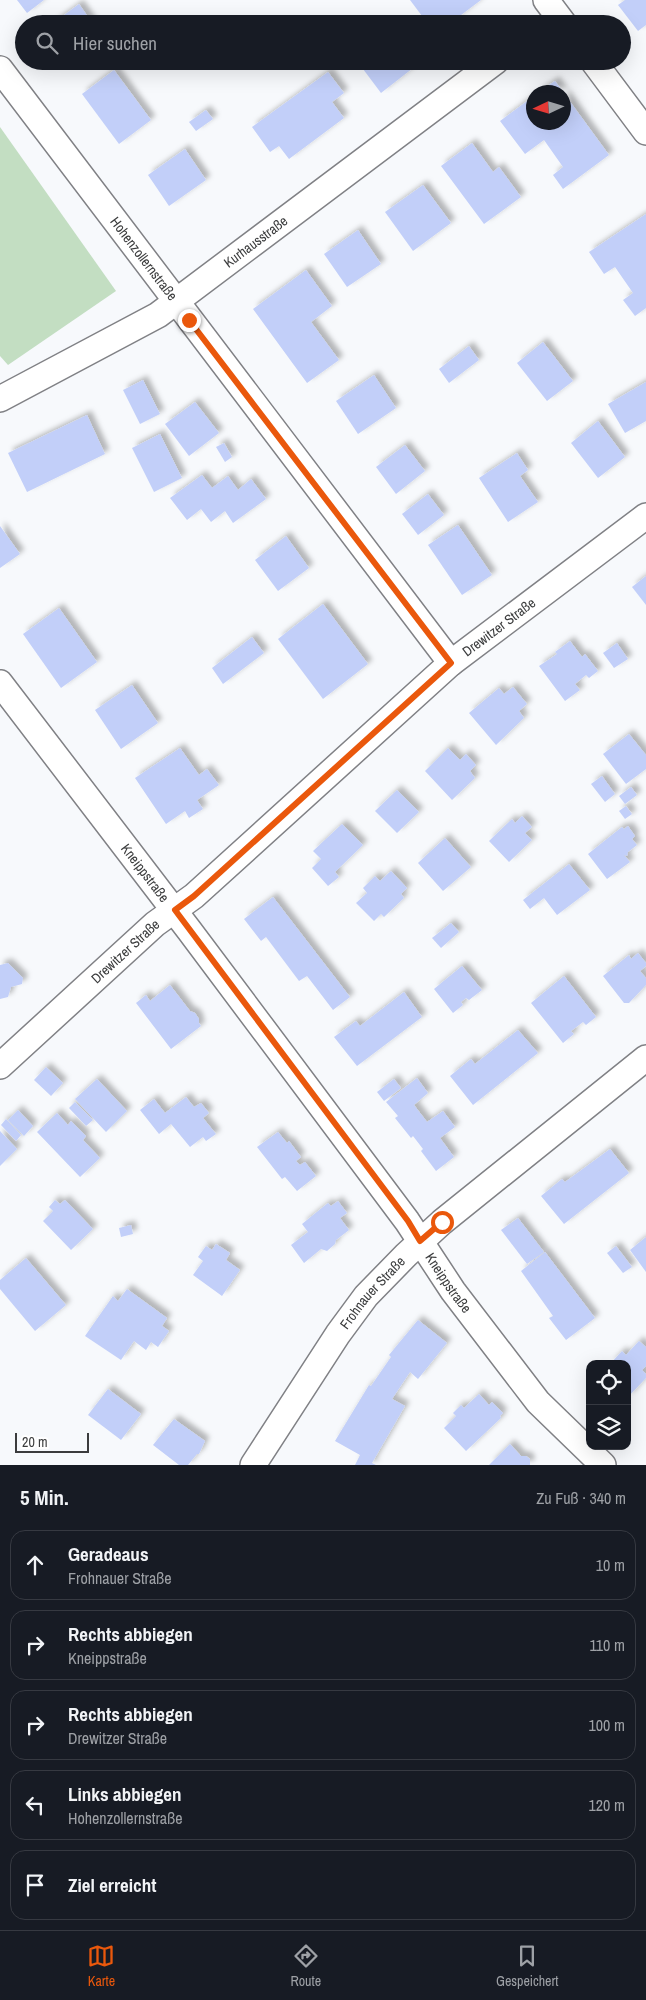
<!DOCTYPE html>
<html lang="de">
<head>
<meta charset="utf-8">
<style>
  body { margin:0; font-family:"Archivo Narrow",sans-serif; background:#242831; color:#f1f3f6 }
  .controls { position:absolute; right:15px; bottom:15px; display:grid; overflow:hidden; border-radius:10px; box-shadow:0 5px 20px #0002 }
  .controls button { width:45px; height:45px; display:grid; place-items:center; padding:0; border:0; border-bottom:1px solid #363941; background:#171b24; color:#f1f3f6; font:25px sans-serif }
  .compass { position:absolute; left:526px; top:85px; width:45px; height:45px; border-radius:50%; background:#171b24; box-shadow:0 5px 20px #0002; rotate:266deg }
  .scale { position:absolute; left:15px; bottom:12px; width:74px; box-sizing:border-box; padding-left:5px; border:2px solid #3b3c3d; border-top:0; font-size:14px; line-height:18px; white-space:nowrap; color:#3b3c3d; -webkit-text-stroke:4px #fff; paint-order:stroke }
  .stop { position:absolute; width:15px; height:15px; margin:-11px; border:4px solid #ea580c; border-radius:50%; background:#fff }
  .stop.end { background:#ea580c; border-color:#fff; box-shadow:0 1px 5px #0008 }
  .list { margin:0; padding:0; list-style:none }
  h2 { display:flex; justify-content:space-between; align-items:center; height:65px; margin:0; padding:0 20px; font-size:21px }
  h2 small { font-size:16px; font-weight:400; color:#9ea1a6 }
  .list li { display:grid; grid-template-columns:32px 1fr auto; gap:15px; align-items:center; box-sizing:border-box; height:70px; margin:0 10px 10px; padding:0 10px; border:1px solid #363941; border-radius:15px }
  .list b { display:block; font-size:19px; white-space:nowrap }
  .list p { margin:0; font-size:16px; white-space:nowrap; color:#9ea1a6 }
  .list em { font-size:16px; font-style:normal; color:#9ea1a6 }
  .icon { flex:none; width:28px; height:28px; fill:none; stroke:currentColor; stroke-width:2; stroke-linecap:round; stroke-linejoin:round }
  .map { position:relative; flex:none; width:646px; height:1465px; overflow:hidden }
  .search { position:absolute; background:#171b24; box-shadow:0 5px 20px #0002; left:15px; right:15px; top:15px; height:55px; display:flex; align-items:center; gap:12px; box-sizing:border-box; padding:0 18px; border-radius:28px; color:#9ea1a6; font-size:19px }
  .sheet { height:465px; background:#171b24 }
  nav { display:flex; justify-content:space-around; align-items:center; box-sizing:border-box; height:70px; border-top:1px solid #363941; background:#171b24; font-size:14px; color:#9ea1a6 }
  nav a { display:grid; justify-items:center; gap:2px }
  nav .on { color:#ea580c }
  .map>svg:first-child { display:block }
  .green { fill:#c3dec2 }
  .building { fill:#c2cff9; filter:url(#shadow) }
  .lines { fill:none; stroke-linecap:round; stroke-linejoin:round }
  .minor-casing { stroke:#808185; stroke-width:28 }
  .minor { stroke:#fff; stroke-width:25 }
  .route { stroke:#ea580c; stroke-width:6 }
  .labels { text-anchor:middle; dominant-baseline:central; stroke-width:4.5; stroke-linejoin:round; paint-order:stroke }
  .street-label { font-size:14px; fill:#3b3c3d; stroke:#fff }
</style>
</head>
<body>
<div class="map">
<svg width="646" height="1465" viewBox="0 0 646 1465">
  <defs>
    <filter id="shadow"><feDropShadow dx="4.5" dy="-4.5" stdDeviation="2.5" flood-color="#0004"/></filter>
  </defs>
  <rect width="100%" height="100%" fill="#f7f9fc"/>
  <path class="green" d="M0 127 116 291 8 365 0 356Z"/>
  <g class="building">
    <path d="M17 0H44L27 13Z"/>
    <path d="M410 0H481L449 24H428Z"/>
    <path d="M625 0H646V25L638 31 618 5Z"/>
    <path d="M79 4 93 24H52Z"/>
    <path d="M357 61H407L413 68 381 93Z"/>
    <path d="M114 70 151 120 119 144 82 94Z"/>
    <path d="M328 72 344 93 332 102 344 118 289 159 279 146 270 152 252 127Z"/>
    <path d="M555 81 609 155 563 189 553 175 563 167 544 140 525 154 500 121 534 96V122H564V92H538Z"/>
    <path d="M206 110 213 119 196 131 189 122Z"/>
    <path d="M472 143 493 172 499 167 521 197 484 224 441 166Z"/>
    <path d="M185 149 206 180 169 206 148 175Z"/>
    <path d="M423 185 451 223 413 251 385 212Z"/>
    <path d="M646 214V308L635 316 623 300 633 293 615 267 604 274 589 252Z"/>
    <path d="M358 230 381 264 347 287 324 254Z"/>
    <path d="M306 270 332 306 311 322 339 360 307 383 253 309Z"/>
    <path d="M543 342 573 381 547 401 517 363Z"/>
    <path d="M469 346 479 360 449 383 439 369Z"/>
    <path d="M374 375 396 408 358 434 336 401Z"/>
    <path d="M143 380 160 414 140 424 123 390Z"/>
    <path d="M646 382V421L625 433 608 404Z"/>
    <path d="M195 402 219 433 189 456 165 424Z"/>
    <path d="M87 415 105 454 27 492 8 453Z"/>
    <path d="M598 421 625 457 598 478 571 443Z"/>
    <path d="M160 434 182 478 154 492 132 448Z"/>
    <path d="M224 443 232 457 225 462 216 447Z"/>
    <path d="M405 445 425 471 396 494 376 467Z"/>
    <path d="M517 453 528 470 520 476 538 502 508 522 479 478Z"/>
    <path d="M202 475 212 488 228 476 238 490 251 479 266 499 233 523 225 511 211 522 201 509 187 520 170 498Z"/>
    <path d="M428 494 444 515 418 535 402 514Z"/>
    <path d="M458 525 492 575 462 595 428 545Z"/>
    <path d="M0 526 20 554 0 568Z"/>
    <path d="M286 536 309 568 278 591 255 560Z"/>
    <path d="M646 576V605L632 587Z"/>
    <path d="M323 604 368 664 323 699 278 639Z"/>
    <path d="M59 608 97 662 61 688 23 634Z"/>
    <path d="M252 637 264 653 223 684 212 668Z"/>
    <path d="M570 641 582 657 585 654 598 671 589 678 586 675 575 684 580 690 565 701 539 666 557 654 555 652Z"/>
    <path d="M617 643 628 659 614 668 603 653Z"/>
    <path d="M132 685 158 723 121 749 95 710Z"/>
    <path d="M513 687 527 704 519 711 524 718 496 745 469 713 499 688 504 694Z"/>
    <path d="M629 734 646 755V769L626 784 603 754Z"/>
    <path d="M180 748 199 775 207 769 219 785 197 800 203 809 189 818 185 811 166 824 135 778Z"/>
    <path d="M448 748 460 760 466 754 476 765 470 771 475 778 452 800 425 771Z"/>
    <path d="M602 776 615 794 605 802 591 784Z"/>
    <path d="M631 787 637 795 625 804 619 796Z"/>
    <path d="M397 790 419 812 397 833 375 811Z"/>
    <path d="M626 806 632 814 625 819 619 811Z"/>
    <path d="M522 816 532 827 525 833 532 840 509 862 489 841 512 819 515 823Z"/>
    <path d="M342 824 363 845 335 872 339 877 328 886 312 868 321 859 313 851Z"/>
    <path d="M628 826 635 836 632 839 637 845 628 852 627 856 624 855 630 862 607 879 588 854 622 827 624 829Z"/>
    <path d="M445 838 471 867 443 891 418 863Z"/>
    <path d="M569 864 590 890 557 915 544 898 530 909 523 900Z"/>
    <path d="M391 871 407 888 401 894 404 898 384 917 381 914 374 921 356 903 367 893 363 888 375 876 380 881Z"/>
    <path d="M273 897 350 997 333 1010 307 976 299 981 266 937 261 941 244 919Z"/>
    <path d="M451 923 459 932 441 948 432 938Z"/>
    <path d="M638 953 646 963V966L640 971 646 978V985L629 1003H624L603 976 629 955 631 959Z"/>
    <path d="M8 963 23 978 22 984 11 987 8 997 0 999V965Z"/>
    <path d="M462 966 482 990 469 1000 466 998 461 1002 463 1005 453 1013 434 989Z"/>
    <path d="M564 976 596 1017 586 1025 583 1022 571 1031 574 1034 563 1043 531 1003Z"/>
    <path d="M170 985 190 1011 195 1013 199 1019V1023L201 1026 171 1049 136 1003 146 995 150 1001Z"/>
    <path d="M404 992 422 1017 357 1066 334 1037 356 1021 360 1026Z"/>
    <path d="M518 1030 538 1053 473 1105 450 1076 471 1059 475 1064Z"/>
    <path d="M46 1067 63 1083 51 1096 34 1080Z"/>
    <path d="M417 1078 428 1093 414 1105 427 1122 443 1111 455 1127 440 1138 454 1157 436 1171 421 1151 423 1149 413 1136 411 1138 395 1118 398 1116 386 1102Z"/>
    <path d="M97 1079 127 1111 106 1132 75 1099Z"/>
    <path d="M394 1079 401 1088 384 1101 377 1092Z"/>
    <path d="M186 1097 194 1107 201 1103 209 1113 203 1118 216 1134 206 1141 203 1137 190 1147 171 1124 159 1134 140 1110 154 1099 165 1113Z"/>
    <path d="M75 1102 93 1120 86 1126 69 1108Z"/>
    <path d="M18 1110 33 1126 24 1136 8 1120Z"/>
    <path d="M57 1113 68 1125 71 1121 86 1136 83 1140 100 1158 80 1177 37 1132Z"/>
    <path d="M6 1119 21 1135 16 1141 1 1125Z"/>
    <path d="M0 1131 17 1149 0 1166Z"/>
    <path d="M278 1132 287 1143 289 1141 301 1157 296 1161 300 1165 305 1162 316 1176 297 1191 285 1177 282 1179 257 1147Z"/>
    <path d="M610 1149 629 1173 564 1224 541 1196 562 1179 565 1182Z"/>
    <path d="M55 1200 60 1204 65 1200 93 1229 71 1250 43 1221 53 1211 49 1207Z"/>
    <path d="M338 1201 347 1213 340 1218 349 1230 336 1240 335 1244 327 1251 321 1249 304 1263 291 1245 308 1232 302 1224 328 1203 331 1206Z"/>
    <path d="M518 1218 544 1252 527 1264 501 1230Z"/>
    <path d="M131 1225 133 1234 121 1237 119 1228Z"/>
    <path d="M646 1237V1272L630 1250Z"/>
    <path d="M216 1244 230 1253 226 1260 240 1270 222 1296 193 1275 203 1261 198 1257 206 1246 212 1250Z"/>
    <path d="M616 1246 632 1267 623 1273 607 1253Z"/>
    <path d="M545 1252 595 1318 566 1340 549 1318 553 1316 521 1271Z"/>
    <path d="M26 1258 66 1305 35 1331 0 1289V1280Z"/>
    <path d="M127 1289 167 1318 162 1326 169 1331 158 1347 151 1342 146 1350 134 1341 121 1360 85 1336 113 1296 118 1301Z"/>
    <path d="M418 1320 447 1343 418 1379 410 1372 392 1399 405 1406 372 1463 376 1465H355L360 1455 335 1441 369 1385 371 1386 391 1357 389 1355Z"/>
    <path d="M639 1341 646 1347V1366L642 1370 646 1374V1378L627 1398V1364H610L622 1351 626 1355Z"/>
    <path d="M108 1389 141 1414 121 1440 88 1415Z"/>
    <path d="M479 1394 489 1405 492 1402 503 1413 500 1416 501 1418 466 1451 444 1428 456 1416 453 1413 461 1405 464 1408Z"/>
    <path d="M174 1419 205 1441 199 1454H197L188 1465H179L153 1445Z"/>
    <path d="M510 1444 521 1456H526L530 1459V1465H489Z"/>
  </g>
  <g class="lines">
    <defs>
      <g id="minor">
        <path d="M546 0 564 24"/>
        <path d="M593 61 646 132"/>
        <path id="s1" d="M0 69 451 663"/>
        <path id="s2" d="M0 399 158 315 496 61"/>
        <path id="s3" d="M0 683 189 930 407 1221 453 1291 538 1402 603 1465"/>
        <path id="s4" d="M0 1066 155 924 194 896 451 663 646 516"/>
        <path id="s5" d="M253 1465 338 1334 366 1296 406 1255 442 1222 646 1058"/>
      </g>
    </defs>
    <use href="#minor" class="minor-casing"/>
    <use href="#minor" class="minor"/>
  </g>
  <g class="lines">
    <path class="route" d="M189 320 451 663 194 896 175 910 408 1221 420 1241 442 1222"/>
  </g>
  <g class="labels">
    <g class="street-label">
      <text stroke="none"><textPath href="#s2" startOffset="301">Kurhausstraße</textPath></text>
      <text stroke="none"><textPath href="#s1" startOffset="238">Hohenzollernstraße</textPath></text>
      <text stroke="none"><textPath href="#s4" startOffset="665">Drewitzer Straße</textPath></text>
      <text stroke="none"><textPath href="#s3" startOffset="239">Kneippstraße</textPath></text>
      <text stroke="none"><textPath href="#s4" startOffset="170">Drewitzer Straße</textPath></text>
      <text stroke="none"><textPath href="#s3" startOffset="749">Kneippstraße</textPath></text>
      <text stroke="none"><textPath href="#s5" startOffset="210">Frohnauer Straße</textPath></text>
    </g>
  </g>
</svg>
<div class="controls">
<button><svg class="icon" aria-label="locate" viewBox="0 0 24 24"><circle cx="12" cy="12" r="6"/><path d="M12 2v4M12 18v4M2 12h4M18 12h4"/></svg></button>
<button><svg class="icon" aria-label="layers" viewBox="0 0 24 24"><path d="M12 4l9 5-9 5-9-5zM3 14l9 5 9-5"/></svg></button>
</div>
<svg class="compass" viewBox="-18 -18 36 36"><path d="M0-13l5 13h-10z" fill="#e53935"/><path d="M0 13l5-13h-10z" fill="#9ea1a6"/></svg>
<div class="scale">20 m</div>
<div class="stop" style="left:442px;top:1222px"></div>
<div class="stop end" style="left:189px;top:320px"></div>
<div class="search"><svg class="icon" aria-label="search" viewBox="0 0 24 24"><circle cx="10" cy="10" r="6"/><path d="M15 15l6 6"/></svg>Hier suchen</div>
</div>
<section class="sheet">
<h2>5 Min.<small>Zu Fuß · 340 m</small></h2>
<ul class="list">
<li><svg class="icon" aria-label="ahead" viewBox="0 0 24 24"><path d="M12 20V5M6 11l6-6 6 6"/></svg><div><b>Geradeaus</b><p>Frohnauer Straße</p></div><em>10 m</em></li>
<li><svg class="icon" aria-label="right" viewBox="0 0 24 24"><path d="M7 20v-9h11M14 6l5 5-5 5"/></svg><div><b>Rechts abbiegen</b><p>Kneippstraße</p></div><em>110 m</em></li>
<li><svg class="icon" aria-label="right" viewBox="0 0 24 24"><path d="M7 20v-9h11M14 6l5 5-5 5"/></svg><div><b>Rechts abbiegen</b><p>Drewitzer Straße</p></div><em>100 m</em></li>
<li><svg class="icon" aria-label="left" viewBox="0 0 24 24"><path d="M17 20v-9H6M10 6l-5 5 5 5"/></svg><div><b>Links abbiegen</b><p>Hohenzollernstraße</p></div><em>120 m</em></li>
<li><svg class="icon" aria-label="arrive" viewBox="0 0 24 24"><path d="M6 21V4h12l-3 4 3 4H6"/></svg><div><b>Ziel erreicht</b></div></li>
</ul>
</section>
<nav>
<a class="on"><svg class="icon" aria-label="map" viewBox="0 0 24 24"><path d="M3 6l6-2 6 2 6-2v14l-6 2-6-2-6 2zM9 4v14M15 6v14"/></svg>Karte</a>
<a><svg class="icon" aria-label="directions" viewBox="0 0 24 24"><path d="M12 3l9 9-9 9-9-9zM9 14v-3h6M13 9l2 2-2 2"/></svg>Route</a>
<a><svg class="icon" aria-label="saved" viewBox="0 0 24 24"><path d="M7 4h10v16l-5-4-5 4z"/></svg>Gespeichert</a>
</nav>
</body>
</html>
